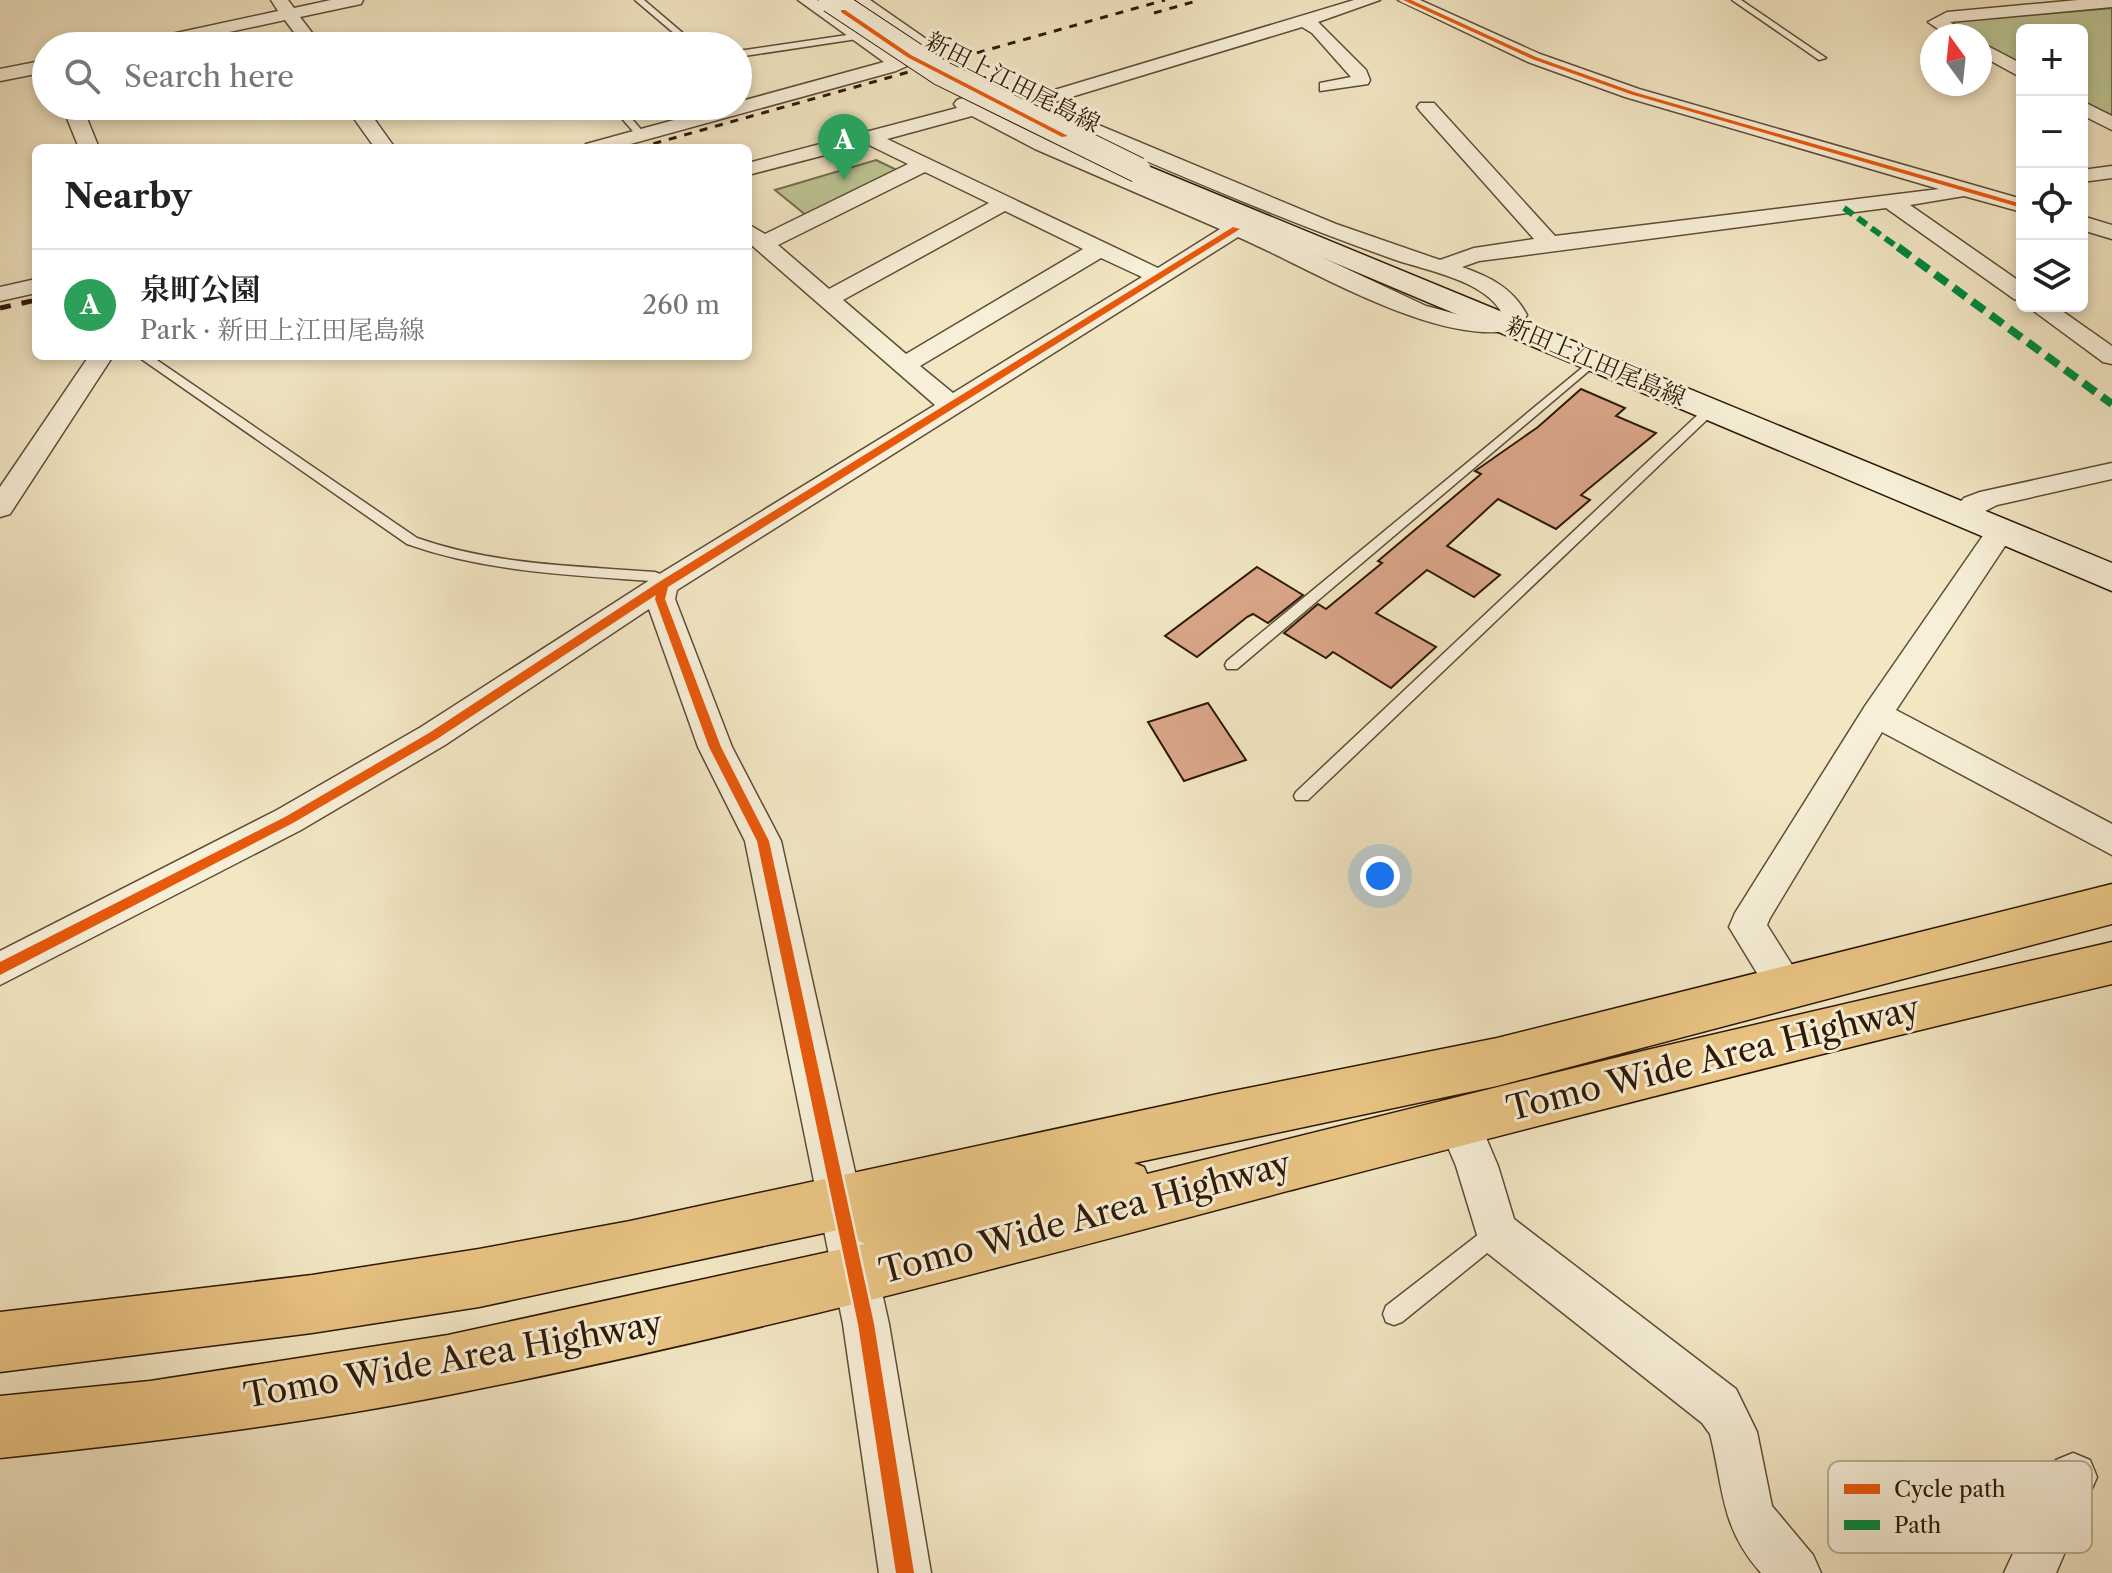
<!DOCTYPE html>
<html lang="en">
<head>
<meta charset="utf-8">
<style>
  body { margin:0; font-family:"Libre Caslon Text","Noto Serif JP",serif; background:#f6f6f6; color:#222 }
  .controls { position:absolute; right:24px; top:24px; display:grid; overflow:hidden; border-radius:12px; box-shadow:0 4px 12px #0003 }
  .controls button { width:72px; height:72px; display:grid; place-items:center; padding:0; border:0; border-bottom:2px solid #e0e0e0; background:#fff; color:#222; font:40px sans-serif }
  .compass { position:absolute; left:1920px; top:24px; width:72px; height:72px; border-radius:50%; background:#fff; box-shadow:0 4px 12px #0003; rotate:345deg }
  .you { position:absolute; left:1380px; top:876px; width:28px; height:28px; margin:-20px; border:6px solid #fff; border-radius:50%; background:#1a73e8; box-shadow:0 0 0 12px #1a73e833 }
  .badge { display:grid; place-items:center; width:52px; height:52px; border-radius:50%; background:#d93025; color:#fff; font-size:26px; font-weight:700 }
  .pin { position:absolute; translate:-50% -66px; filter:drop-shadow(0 2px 4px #0008) }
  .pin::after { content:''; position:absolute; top:42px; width:28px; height:24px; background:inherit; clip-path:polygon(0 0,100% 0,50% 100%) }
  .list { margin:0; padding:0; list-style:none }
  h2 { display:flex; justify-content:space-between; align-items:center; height:104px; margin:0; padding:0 32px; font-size:34px }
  h2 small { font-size:26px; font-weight:400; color:#767676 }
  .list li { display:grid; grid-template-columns:52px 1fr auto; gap:24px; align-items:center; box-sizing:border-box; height:112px; padding:0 32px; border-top:2px solid #e0e0e0 }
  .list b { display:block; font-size:30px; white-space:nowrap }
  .list p { margin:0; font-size:26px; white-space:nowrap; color:#767676 }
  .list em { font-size:26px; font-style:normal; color:#767676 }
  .icon { flex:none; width:44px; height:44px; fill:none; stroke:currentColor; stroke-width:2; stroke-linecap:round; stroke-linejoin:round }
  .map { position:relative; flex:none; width:2112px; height:1573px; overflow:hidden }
  .search { position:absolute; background:#fff; box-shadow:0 4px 12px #0003; left:32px; top:32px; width:720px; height:88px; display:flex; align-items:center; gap:20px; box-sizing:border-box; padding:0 28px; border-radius:44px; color:#767676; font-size:30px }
  .panel { position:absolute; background:#fff; box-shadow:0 4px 12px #0003; left:32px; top:144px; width:720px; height:216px; border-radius:12px }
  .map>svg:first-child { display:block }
  .green { fill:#bcc493; stroke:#746e4c; stroke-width:2 }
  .building { fill:#daa689; stroke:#2d1806; stroke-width:2 }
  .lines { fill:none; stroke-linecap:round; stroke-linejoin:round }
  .lane-casing { stroke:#5e4c35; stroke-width:3 }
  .street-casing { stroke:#5e4c35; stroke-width:3 }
  .secondary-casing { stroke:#2d1806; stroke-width:3 }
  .highway-casing { stroke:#2d1806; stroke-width:3 }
  .lane { fill:#f7efd8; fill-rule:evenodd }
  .street { fill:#f7efd8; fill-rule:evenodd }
  .secondary { fill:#f7efd8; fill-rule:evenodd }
  .highway { fill:#e9c382; fill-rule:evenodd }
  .rail-far1 { stroke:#2d1806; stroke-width:3; stroke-dasharray:8 8; stroke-linecap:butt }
  .rail { stroke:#2d1806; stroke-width:5; stroke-dasharray:11 11; stroke-linecap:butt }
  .secondary-bridge-casing { stroke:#2d1806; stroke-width:27; stroke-linecap:butt }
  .secondary-bridge { stroke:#f7efd8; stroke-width:25 }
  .quiet-far1 { stroke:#00873e; stroke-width:6; stroke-dasharray:11 6; stroke-linecap:butt }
  .quiet { stroke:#00873e; stroke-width:8; stroke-dasharray:15 8; stroke-linecap:butt }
  .cycleway-casing { stroke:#f7efd8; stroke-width:5 }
  .cycleway { fill:#e8590c; fill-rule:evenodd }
  .labels { text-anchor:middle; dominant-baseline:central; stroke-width:6; stroke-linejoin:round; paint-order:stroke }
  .far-street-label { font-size:24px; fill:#2d1806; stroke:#f7efd8 }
  .near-street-label { font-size:34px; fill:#2d1806; stroke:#f7efd8 }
  .key { fill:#f7efd8; stroke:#baae99; stroke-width:2 }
  .key-label { font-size:22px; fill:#2d1806 }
</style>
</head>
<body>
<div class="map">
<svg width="2112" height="1573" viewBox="0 0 2112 1573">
  <rect width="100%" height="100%" fill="#f2e6c3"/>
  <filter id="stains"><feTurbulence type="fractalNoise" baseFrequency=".0025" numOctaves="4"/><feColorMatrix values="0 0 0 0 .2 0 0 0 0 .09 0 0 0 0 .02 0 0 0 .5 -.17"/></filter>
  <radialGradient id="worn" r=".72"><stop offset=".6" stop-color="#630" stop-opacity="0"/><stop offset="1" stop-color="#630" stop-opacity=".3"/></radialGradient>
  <g class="green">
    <path d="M2112 8V120L2082 102V30H2022V67L1980 42V36H1969L1952 26 1955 21Z"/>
    <path d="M876 160 899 171 807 216 775 190Z"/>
  </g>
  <g class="building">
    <path d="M1581 389 1625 408 1616 416 1656 433 1581 495 1590 500 1556 529 1498 499 1447 546 1500 575 1474 597 1427 570 1376 613 1436 647 1391 688 1333 652 1326 658 1284 633 1318 604 1326 609 1382 563 1378 561 1481 474 1475 471 1538 427Z"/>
    <path d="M1257 567 1303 595 1268 623 1253 614 1247 617 1197 657 1165 636Z"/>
    <path d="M1208 703 1246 760 1184 781 1148 722Z"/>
  </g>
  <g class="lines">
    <defs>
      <g id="lane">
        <path d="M635 0H644L698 46H689Z"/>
        <path d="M1732 0H1741L1826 58 1819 60Z"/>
        <path d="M854 34 858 37 857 39 738 57V51Z"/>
        <path d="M611 106H621L644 133V137H638Z"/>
        <path d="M137 356H151L417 538C494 565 574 566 655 572L660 574 670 585 663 590 651 581C568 575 487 572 407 544Z"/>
        <path d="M1594 358 1600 361 1598 363 1237 669H1227L1225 665 1227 661Z"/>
        <path d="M1710 406 1714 407V413L1308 800H1296L1294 796 1296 792 1706 407Z"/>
        <path d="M1495 1224 1502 1227 1505 1234 1502 1241 1402 1322 1394 1325 1386 1322 1383 1314 1386 1306 1488 1227Z"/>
      </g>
      <g id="street">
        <path d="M271 0H288L294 8 331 0H363L361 4 300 17 322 46H304L285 20 164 46H130L139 41 278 11Z"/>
        <path d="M798 0H817L900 57 919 49 851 0H870L942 50 896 71 616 148H583L586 144 725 106H738V102L884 62Z"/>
        <path d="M1354 0H1380L1318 22 1366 70 1370 80 1368 84 1320 91V83L1351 77 1312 33 1302 27 1048 104 1336 224 1440 260 1474 248 1534 239 1420 111 1417 107 1420 103H1434L1555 236 1939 189 1625 97 1528 62 1398 0H1420L1540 54 1639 89 2022 199V212L1964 196 1910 205 2022 283V301L2014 299 1886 208 1479 261 1462 267C1490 277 1513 288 1527 315L1518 329C1440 349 1312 269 1238 237L677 590 675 599 732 747 781 841 889 1324 931 1573H879L843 1324 745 841 698 747 649 609 445 745 301 830 0 985V951L277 810 421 727 653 578 935 405 748 242V224L765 234 908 164 867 144 748 175V163L957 108 954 104 957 100 1000 85 1031 97ZM999 98C1130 153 1259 212 1393 259 1427 271 1486 280 1503 315L1475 319 1426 306 1311 252 1049 141 980 105ZM972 116 1035 149 1220 229 1158 268 887 139ZM925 172 989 203 829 289 778 245ZM1005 211 1083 249 906 354 843 300ZM1101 258 1142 277 953 393 920 366Z"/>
        <path d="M2078 0H2112V7L1950 22 1970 36H1948L1928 22 1947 12Z"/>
        <path d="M1980 42 2022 64V78L1980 55Z"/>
        <path d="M46 60V72L0 81V69Z"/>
        <path d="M2082 101 2112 116V130L2082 115Z"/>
        <path d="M62 106H82L99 148H79Z"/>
        <path d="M345 106H365L395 148H375Z"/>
        <path d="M2112 166V178L2082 182V170Z"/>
        <path d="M2082 216 2112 225V239L2082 230Z"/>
        <path d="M36 279V293L0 301V287Z"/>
        <path d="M2027 306H2055L2112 346V364L2103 362Z"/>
        <path d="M89 356H113L10 514 0 517V487Z"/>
        <path d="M2112 463V479L1997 505 1962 523 1952 520 1948 514 1964 498 1980 492Z"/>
        <path d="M2001 522 2011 524 2015 531 1896 710 2112 824V855L1882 732 1770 918 1767 925 1807 989 1802 1001 1788 1006 1774 1001 1729 927 1735 913 1865 706 1991 524Z"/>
        <path d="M1458 1102 1473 1107 1498 1166 1514 1219 1736 1389 1757 1432 1772 1506 1813 1555 1821 1573H1761C1720 1527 1724 1489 1710 1434L1702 1423 1481 1248 1456 1166 1437 1121 1443 1107Z"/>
        <path d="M2073 1453 2090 1460 2097 1477 2056 1573H2004L2056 1460Z"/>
      </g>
      <path id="secondary" d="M1138 162 2112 563V591L1129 176 1125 170 1129 164Z"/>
      <path id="highway" d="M2112 884V924L1497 1086 1134 1163 1144 1167 1147 1174 1647 1050 2112 942V984C1840 1048 1569 1117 1299 1188 1018 1263 738 1338 453 1394 303 1424 152 1442 0 1458V1396L150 1381 448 1335 865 1244 838 1230 479 1307 312 1333 0 1372V1312L312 1275 479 1249 630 1221 1218 1094 1497 1038Z"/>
    </defs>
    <use href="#lane" class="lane-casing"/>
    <use href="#street" class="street-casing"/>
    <use href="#secondary" class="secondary-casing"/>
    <use href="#highway" class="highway-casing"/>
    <use href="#lane" class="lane"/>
    <use href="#street" class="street"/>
    <use href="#secondary" class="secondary"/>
    <use href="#highway" class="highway"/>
    <g class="rail-far1">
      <path d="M1154 13 1200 0"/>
      <path d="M638 148 1165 0"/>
    </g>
    <path class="rail" d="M0 308 36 300"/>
    <defs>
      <path id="secondary-bridge" d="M831 0 941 73 1138 170"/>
    </defs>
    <use href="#secondary-bridge" class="secondary-bridge-casing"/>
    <use href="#secondary-bridge" class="secondary-bridge"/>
    <path class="quiet-far1" d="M1844 208 1900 249"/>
    <path class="quiet" d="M1898 247 2112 404"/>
    <defs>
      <g id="cycleway">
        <path d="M1403 0H1411L1536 57 1634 92 2022 204V208L1630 94 1532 59Z"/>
        <path d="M841 10H845L911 55 1068 136 1062 137 907 57 841 12Z"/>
        <path d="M1233 227 1240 229 668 587 665 599 721 747 769 841 874 1324 914 1573H896L858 1324 757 841 709 747 655 599 656 595 437 739 293 823 0 975V962L285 817 429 733 659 582Z"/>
      </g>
    </defs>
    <use href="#cycleway" class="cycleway-casing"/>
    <use href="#cycleway" class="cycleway"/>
  </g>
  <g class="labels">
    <g class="far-street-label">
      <text transform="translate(1013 82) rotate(27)">新田上江田尾島線</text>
      <text transform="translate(1596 361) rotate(23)">新田上江田尾島線</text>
    </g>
    <g class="near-street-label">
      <text transform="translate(1713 1058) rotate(-14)">Tomo Wide Area Highway</text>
      <text transform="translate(1085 1217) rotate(-15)">Tomo Wide Area Highway</text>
      <text transform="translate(453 1359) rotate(-10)">Tomo Wide Area Highway</text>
    </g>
  </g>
  <rect x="1828" y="1461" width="264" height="92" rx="12" class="key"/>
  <rect x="1844" y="1484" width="36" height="10" fill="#e8590c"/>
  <rect x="1844" y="1520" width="36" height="10" fill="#00873e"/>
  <g class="key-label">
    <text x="1894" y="1497">Cycle path</text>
    <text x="1894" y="1533">Path</text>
  </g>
  <rect width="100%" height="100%" filter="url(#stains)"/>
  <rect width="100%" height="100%" fill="url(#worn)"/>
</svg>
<div class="controls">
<button>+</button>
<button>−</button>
<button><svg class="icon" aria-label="locate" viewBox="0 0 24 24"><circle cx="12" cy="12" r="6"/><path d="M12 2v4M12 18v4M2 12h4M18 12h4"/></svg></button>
<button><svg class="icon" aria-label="layers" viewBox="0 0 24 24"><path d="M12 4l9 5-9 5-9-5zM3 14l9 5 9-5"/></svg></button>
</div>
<svg class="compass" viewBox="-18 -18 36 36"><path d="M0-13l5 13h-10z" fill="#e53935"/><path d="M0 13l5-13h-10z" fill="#767676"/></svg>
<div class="you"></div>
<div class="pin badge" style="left:844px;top:180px;background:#2e9e5b">A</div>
<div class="search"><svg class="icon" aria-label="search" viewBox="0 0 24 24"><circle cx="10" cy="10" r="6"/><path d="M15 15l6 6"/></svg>Search here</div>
<section class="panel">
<h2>Nearby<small></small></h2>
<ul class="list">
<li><span class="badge" style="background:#2e9e5b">A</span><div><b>泉町公園</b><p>Park · 新田上江田尾島線</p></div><em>260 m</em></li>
</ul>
</section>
</div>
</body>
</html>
